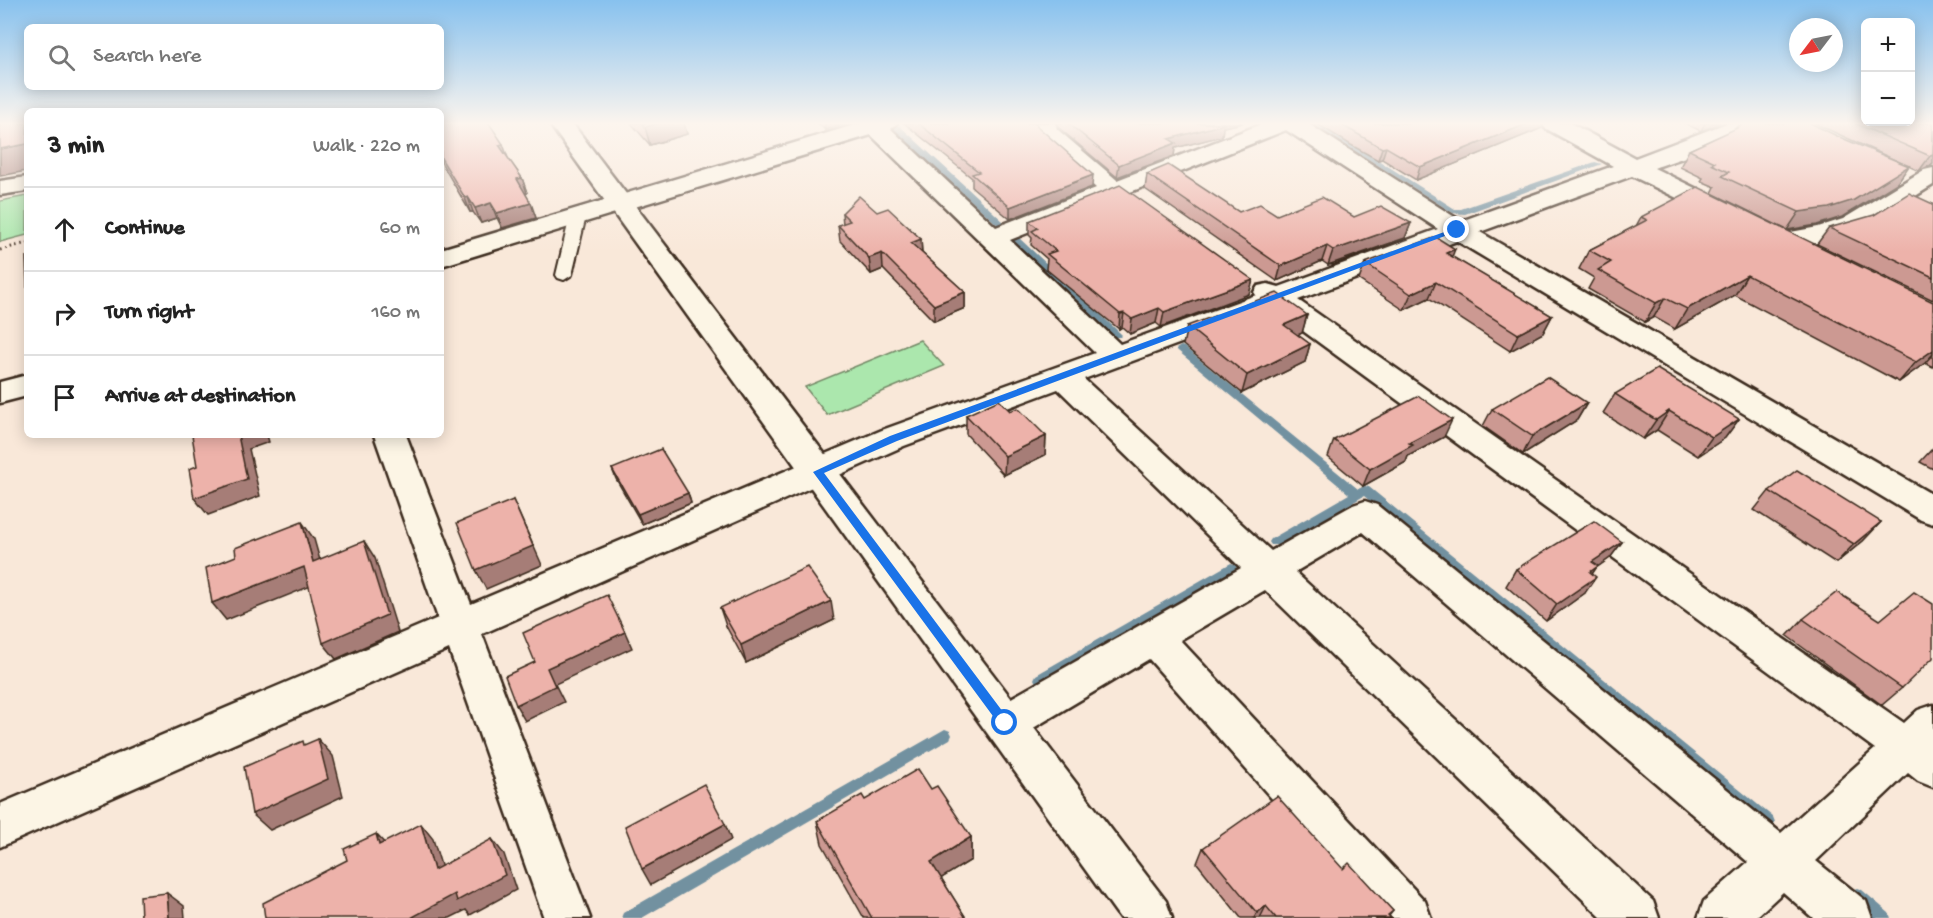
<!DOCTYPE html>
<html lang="en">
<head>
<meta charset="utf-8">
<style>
  body { margin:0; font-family:"Gochi Hand",sans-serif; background:#f2f2f2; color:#222 }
  .controls { position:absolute; right:18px; top:18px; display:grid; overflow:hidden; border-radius:9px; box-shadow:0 3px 15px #0003 }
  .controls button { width:54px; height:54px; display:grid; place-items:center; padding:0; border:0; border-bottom:2px solid #e0e0e0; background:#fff; color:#222; font:30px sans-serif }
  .compass { position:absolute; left:1789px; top:18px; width:54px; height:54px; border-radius:50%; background:#fff; box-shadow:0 3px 15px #0003; rotate:238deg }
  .stop { position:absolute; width:18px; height:18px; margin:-14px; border:4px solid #1a73e8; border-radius:50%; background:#fff }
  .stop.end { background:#1a73e8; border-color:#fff; box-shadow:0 2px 6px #0008 }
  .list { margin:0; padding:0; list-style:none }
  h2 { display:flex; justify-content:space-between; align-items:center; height:78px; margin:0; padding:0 24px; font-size:26px }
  h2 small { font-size:20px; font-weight:400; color:#767676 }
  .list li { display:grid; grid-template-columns:39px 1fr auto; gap:18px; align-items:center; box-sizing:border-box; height:84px; padding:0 24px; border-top:2px solid #e0e0e0 }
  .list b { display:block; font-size:22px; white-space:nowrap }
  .list em { font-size:20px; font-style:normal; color:#767676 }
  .icon { flex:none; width:33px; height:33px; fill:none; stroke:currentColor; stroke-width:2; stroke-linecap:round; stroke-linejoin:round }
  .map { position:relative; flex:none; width:1933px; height:918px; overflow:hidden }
  .search { position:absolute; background:#fff; box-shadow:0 3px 15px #0003; left:24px; top:24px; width:420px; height:66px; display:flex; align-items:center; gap:15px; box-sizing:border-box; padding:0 21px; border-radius:9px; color:#767676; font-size:22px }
  .panel { position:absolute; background:#fff; box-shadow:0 3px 15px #0003; left:24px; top:108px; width:420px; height:330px; border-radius:9px }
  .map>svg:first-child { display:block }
  .green { fill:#abe7ad; stroke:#738866; stroke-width:1.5 }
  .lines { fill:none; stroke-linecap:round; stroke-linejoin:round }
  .stream { fill:#7291a0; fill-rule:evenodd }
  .service-casing { stroke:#3b2a1e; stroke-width:4 }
  .minor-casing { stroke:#3b2a1e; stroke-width:5 }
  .tertiary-casing { stroke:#3b2a1e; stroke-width:5 }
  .secondary-casing { stroke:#3b2a1e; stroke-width:5 }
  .path { stroke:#3b2a1e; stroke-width:3; stroke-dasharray:1.5 4; stroke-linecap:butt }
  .service { fill:#fcf5e5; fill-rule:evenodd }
  .minor { fill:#fcf5e5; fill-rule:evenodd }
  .tertiary { fill:#fcf5e5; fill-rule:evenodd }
  .secondary { fill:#fcf5e5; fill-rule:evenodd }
  .wall { fill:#cc9992; stroke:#3b2a1e; stroke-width:1.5 }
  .shaded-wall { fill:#a67d77; stroke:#3b2a1e; stroke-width:1.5 }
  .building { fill:#edb2aa; stroke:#3b2a1e; stroke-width:1.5 }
  .route { fill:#1a73e8 }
</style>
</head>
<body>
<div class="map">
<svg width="1933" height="918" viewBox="0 0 1933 918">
  <rect width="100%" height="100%" fill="#f9e8d9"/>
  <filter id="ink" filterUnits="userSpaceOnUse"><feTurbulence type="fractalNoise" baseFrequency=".0167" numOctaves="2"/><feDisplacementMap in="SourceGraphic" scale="12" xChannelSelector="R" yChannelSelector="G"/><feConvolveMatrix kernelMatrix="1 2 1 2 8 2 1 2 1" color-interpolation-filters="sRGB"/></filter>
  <g filter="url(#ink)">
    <g class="green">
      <path d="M27 196V235L0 242V201Z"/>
      <path d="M920 340 944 366 827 415 805 387Z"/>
    </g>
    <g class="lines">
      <g class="stream">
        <path d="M1311 123H1320L1455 209H1461L1595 162 1602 164 1465 214 1453 213Z"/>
        <path d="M894 126H900L1005 223 1014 220 1018 222C1015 226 1006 229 1001 228L894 130Z"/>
        <path d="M1014 235 1017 236 1120 333 1122 335 1120 337H1114L1011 240V236Z"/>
        <path d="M1181 346 1184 347 1358 489 1365 486 1369 487 1773 817 1775 822 1773 827 1768 829 1763 827 1364 496 1279 545H1271L1269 542 1271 539 1349 494 1178 351 1176 349Z"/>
        <path d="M1231 563 1235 565 1237 568 1235 571 1044 683 1040 684 1036 683 1034 679 1036 675Z"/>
        <path d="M945 729 950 731 952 735 950 739 642 918H621L623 913Z"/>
        <path d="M1857 888 1862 890 1889 913 1891 918H1873L1852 900 1850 895 1852 890Z"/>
      </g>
      <defs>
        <path id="service" d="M578 211 586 216 572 275 564 280 558 278 556 275 570 216Z"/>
        <g id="minor">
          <path d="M861 123H897L891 129 996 227 1096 188 1038 136 1033 123H1055L1057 129 1117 180 1264 123H1307L1461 221 1613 166 1545 128 1542 123H1570L1635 158 1727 123H1756C1745 139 1675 160 1654 168L1736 208 1740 213 1736 218 1727 221 1718 218 1632 176 1480 232 1933 495V524L1921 520 1457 241 1298 300 1904 723 1918 710 1933 705V787L1918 781 1908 773 1816 861 1866 901 1872 918H1813L1783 892 1755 918H1698L1704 901 1748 862 1363 532 1295 572 1653 901 1659 918H1602L1265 590 1180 640 1425 901 1431 918H1377L1149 659 1020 736 1005 741 990 736 984 723 990 710 1241 568 1058 389 904 446 482 634 590 918H544L449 649 0 847V804L438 618 374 435H406L471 604 882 430 1095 353 871 135 441 266V249ZM1286 130 1438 229 1279 287 1268 284 1258 286 1254 292 1256 295 1120 344 1010 240ZM1273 309 1875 749 1781 833 1377 505 1365 501 1353 505 1271 551 1084 379Z"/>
          <path d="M1933 168V185C1889 212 1858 236 1806 245 1795 247 1785 249 1774 247L1770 241 1774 235 1818 227 1843 219 1924 170Z"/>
          <path d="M27 375V396L0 403V382Z"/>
        </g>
        <path id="tertiary" d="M549 123H572L1166 901 1172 918H1120Z"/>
        <path id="secondary" d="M27 177V191L0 195V181Z"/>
      </defs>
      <use href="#service" class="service-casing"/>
      <use href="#minor" class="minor-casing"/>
      <use href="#tertiary" class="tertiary-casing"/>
      <use href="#secondary" class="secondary-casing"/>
      <path class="path" d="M0 250 27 243"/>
      <use href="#service" class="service"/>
      <use href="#minor" class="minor"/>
      <use href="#tertiary" class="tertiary"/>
      <use href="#secondary" class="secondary"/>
    </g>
    <g class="wall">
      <path d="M441 123 508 158 522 178 527 193H525L536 218 502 228 497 218 481 223 473 212H470L441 162Z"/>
      <path d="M631 123H684L687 134 650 145Z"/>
      <path d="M818 123H848L825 130Z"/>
      <path d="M904 123H1036L1037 126 1092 187 1010 219 972 187V178Z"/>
      <path d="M1057 123H1243L1223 127 1222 136 1175 148 1174 156 1117 177 1059 128Z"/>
      <path d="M1316 123H1544L1542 128 1416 180 1382 159 1378 160 1351 145Z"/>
      <path d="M1684 123H1721L1701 131Z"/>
      <path d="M1814 123H1933V164L1919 171Z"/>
      <path d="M1737 127 1897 183 1842 217 1817 225 1787 230 1712 193 1715 187 1701 181 1703 178 1680 167 1689 150 1736 129Z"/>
      <path d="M1147 174 1239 212 1277 215 1354 217 1411 223 1405 238 1335 264 1328 265 1322 261 1277 281 1145 189Z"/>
      <path d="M1933 204V300L1817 244 1829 228Z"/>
      <path d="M877 212 921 239 922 253 965 292V308L934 321 883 269 871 274 840 241 838 225 843 224 842 213Z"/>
      <path d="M1641 217 1933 302V367L1925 363 1899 382 1735 295 1675 329 1654 317 1645 322 1588 289 1594 278 1579 269 1589 250 1636 226Z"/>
      <path d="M1029 221 1253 280 1249 294 1161 327 1156 323 1130 334 1122 327 1119 329 1046 269 1047 259 1031 245 1032 238 1029 235Z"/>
      <path d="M1452 257 1552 316 1543 333 1510 351 1429 298 1404 310 1359 280 1365 263Z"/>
      <path d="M1307 315 1302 333 1298 335 1310 344 1305 362 1242 393 1183 345 1187 326Z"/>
      <path d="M1615 394 1739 419 1725 438 1698 456 1657 430 1643 439 1603 413Z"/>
      <path d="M1587 403 1577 420 1523 454 1483 426 1492 409Z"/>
      <path d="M1010 411 1046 436 1045 455 1004 475 966 434V415Z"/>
      <path d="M1444 437 1408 456 1406 462 1363 486 1328 457 1334 440Z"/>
      <path d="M1933 448V469L1920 462Z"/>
      <path d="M612 469 688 493 691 503 642 524 616 479Z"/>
      <path d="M1769 491 1881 522 1863 541 1836 563 1754 510Z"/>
      <path d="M1622 542 1610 558 1596 568 1592 574 1585 593 1546 621 1506 586 1516 569Z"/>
      <path d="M720 608 834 620 746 663 726 626Z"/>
      <path d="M1803 619 1880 620 1902 688 1882 705 1787 636Z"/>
      <path d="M931 789 971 837V860L941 878 966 918H864L822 844 817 821 865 800Z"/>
      <path d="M1203 848 1343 869 1393 911 1389 916 1391 918H1241L1197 863Z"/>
    </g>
    <g class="shaded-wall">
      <path d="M660 123H684L687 134 650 145 645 127Z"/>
      <path d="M825 123H848L825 130Z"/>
      <path d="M1215 123H1243L1223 127 1222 136 1175 148 1174 156 1117 177 1119 165 1169 139Z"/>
      <path d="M1529 123H1544L1542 128 1416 180 1420 167Z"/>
      <path d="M1705 123H1721L1701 131Z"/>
      <path d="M27 144V171L0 176V149Z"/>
      <path d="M503 144 508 158 499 145Z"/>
      <path d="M1386 147 1382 159 1378 160 1382 148Z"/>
      <path d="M1933 155V164L1919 171 1930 156Z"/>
      <path d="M1909 166 1897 183 1842 217 1817 225 1787 230 1799 212Z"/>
      <path d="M1093 175 1092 187 1010 219V207Z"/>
      <path d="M522 178 527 193 522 194 517 179Z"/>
      <path d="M468 197 473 212H470L465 198Z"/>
      <path d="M491 203 497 218 481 223 475 208Z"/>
      <path d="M531 203 536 218 502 228 497 213Z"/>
      <path d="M1411 223 1405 238 1328 265 1333 250Z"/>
      <path d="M921 239 922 255 911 243Z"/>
      <path d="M1327 246 1322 261 1277 281 1281 266Z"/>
      <path d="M1455 249 1449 265 1446 253Z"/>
      <path d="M882 253 883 269 871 274 869 258Z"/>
      <path d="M1747 275 1735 295 1675 329 1687 309Z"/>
      <path d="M1253 280 1249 294 1161 327 1164 312Z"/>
      <path d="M1436 282 1429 298 1404 310 1411 294Z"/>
      <path d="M965 292V308L934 321V305Z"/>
      <path d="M1665 298 1654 317 1645 322 1656 303Z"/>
      <path d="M1159 308 1156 323 1130 334 1132 319Z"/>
      <path d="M1124 313 1122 327 1119 329 1120 314Z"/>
      <path d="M1307 315 1302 333 1279 343 1284 325Z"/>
      <path d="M1552 316 1543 333 1510 351 1518 334Z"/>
      <path d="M1310 344 1305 362 1242 393 1247 375Z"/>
      <path d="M1933 350V354L1925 363 1899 382 1916 362Z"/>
      <path d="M1587 403 1577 420 1523 454 1532 436Z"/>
      <path d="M1669 411 1657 430 1643 439 1656 420Z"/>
      <path d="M1739 419 1725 438 1698 456 1712 437Z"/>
      <path d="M1452 420 1444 437 1408 456 1406 462 1363 486 1370 469 1409 443Z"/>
      <path d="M238 435H267L269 442 249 449 260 496 208 515 194 498Z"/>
      <path d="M1046 436 1045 455 1004 475 1005 456Z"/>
      <path d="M688 493 691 503 642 524 638 514Z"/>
      <path d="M513 500 542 565 486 589 476 570Z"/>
      <path d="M302 522 314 539 325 578 313 562Z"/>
      <path d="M1881 522 1863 541 1836 563 1854 544Z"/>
      <path d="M364 541 375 558 398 632 336 659 323 643Z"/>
      <path d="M1622 542 1610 558 1596 568 1586 583 1592 562Z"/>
      <path d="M304 567 316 584 226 620 212 603Z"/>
      <path d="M1596 577 1585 593 1546 621 1557 604Z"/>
      <path d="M831 601 834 620 746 663 741 645Z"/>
      <path d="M625 632 632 648 555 684 564 702 525 721 516 705 547 668Z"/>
      <path d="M318 739 333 756 343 796 270 830 252 814Z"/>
      <path d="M421 824 433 839 447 885 434 870Z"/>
      <path d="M725 824 731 840 651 885 642 869Z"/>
      <path d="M376 834 390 849 379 845Z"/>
      <path d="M971 837V860L932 884 931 862Z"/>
      <path d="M492 839 504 854 516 890 470 915 466 910 450 918H411Z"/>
      <path d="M167 893 184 906 185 918H169Z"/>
      <path d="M1266 906 1260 918H1254L1257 913Z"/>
    </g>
    <g class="building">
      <path d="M0 123H27V144L0 149Z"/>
      <path d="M441 123H489L503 144 499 145 522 178 517 179 531 203 497 213 491 203 475 208 468 197 465 198 441 158Z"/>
      <path d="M642 123H660L645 127Z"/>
      <path d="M918 123H1036L1037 126 1093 175 1010 207 972 174 979 172Z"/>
      <path d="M1068 123H1223L1224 124 1169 139 1176 143 1119 165Z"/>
      <path d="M1338 123H1529L1420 167 1386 147 1382 148Z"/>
      <path d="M1744 123H1810L1837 136 1909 166 1854 200 1829 208 1799 212 1722 176 1729 172 1711 164 1715 162 1689 150 1739 127H1737Z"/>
      <path d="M1854 123H1933V155L1930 156Z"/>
      <path d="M1168 165 1239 212 1260 204 1277 215 1322 197 1354 217 1381 206 1411 223 1340 248 1333 250 1327 246 1281 266 1147 174Z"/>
      <path d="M1120 185 1253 280 1164 312 1159 308 1132 319 1124 313 1120 314 1047 254 1056 251 1032 231 1038 228 1029 221Z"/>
      <path d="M1698 187 1933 302V350L1916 362 1747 275 1687 309 1665 298 1656 303 1598 270 1611 262 1589 250 1647 220 1641 217Z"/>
      <path d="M1909 193 1933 204V277L1829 228 1874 215Z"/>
      <path d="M859 196 877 212 888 208 921 239 911 243 965 292 934 305 882 253 869 258 838 225 850 221 842 213Z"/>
      <path d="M1436 237 1455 249 1446 253 1552 316 1518 334 1436 282 1411 294 1365 263Z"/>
      <path d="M26 257H27V288Z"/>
      <path d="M1277 293 1307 315 1284 325 1310 344 1247 375 1187 326Z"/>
      <path d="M1657 369 1739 419 1712 437 1669 411 1656 420 1615 394Z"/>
      <path d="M1547 377 1587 403 1532 436 1492 409Z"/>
      <path d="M1419 396 1452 420 1409 443 1413 445 1370 469 1334 440Z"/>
      <path d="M999 400 1010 411 1018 408 1046 436 1005 456 966 415Z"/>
      <path d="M192 435H238L247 479 194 498 189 469 197 466Z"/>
      <path d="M661 449 688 493 638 514 612 469Z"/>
      <path d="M1797 470 1881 522 1854 544 1769 491Z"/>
      <path d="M513 500 533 546 476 570 457 523Z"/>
      <path d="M1594 521 1622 542 1592 562 1598 566 1590 572 1596 577 1557 604 1516 569Z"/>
      <path d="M302 522 313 562 364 541 387 615 323 643 304 567 212 603 206 568 236 556 235 548Z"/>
      <path d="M807 567 831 601 741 645 720 608Z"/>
      <path d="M1837 592 1880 620 1914 592 1933 604V658L1902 688 1803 619Z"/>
      <path d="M607 595 625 632 547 668 555 686 516 705 505 676 535 662 523 633Z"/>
      <path d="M318 739 328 779 252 814 244 767 303 741 304 745Z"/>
      <path d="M918 769 931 789 937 786 971 837 931 862 966 918H872L817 821 862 795 865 800Z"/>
      <path d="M704 784 725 824 642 869 625 826Z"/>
      <path d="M1277 796 1343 869 1349 863 1393 911 1388 915 1391 918H1276L1266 906 1257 913 1203 848Z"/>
      <path d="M421 824 434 870 492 839 505 875 457 901 455 894 411 918H265L263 903 347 860 344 849 376 834 379 845Z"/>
      <path d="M167 893 169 918H141L140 896Z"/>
    </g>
  </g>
  <linearGradient id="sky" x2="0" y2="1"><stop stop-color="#87c1ee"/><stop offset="0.49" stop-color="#fcf5ee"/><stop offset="1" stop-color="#fcf5ee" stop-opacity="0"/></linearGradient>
  <rect width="1933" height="252" fill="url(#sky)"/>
  <path class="route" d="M1455 228 1461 230 897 441 824 473 1009 720V727H1001L813 472 890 436Z"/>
</svg>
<div class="controls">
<button>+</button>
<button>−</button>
</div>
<svg class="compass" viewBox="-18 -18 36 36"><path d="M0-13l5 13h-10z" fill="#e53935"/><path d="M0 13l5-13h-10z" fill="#767676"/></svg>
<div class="stop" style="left:1005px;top:723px"></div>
<div class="stop end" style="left:1457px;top:230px"></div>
<div class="search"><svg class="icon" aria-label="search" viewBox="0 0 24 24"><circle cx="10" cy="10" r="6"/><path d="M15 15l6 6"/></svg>Search here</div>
<section class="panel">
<h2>3 min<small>Walk · 220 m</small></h2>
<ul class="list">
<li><svg class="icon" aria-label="ahead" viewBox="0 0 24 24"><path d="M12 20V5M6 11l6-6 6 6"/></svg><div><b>Continue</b></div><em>60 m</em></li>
<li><svg class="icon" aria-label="right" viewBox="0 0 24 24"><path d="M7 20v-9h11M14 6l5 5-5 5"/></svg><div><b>Turn right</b></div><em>160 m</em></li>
<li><svg class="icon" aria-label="arrive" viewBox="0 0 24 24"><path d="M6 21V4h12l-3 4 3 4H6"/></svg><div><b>Arrive at destination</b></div></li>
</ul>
</section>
</div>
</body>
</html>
